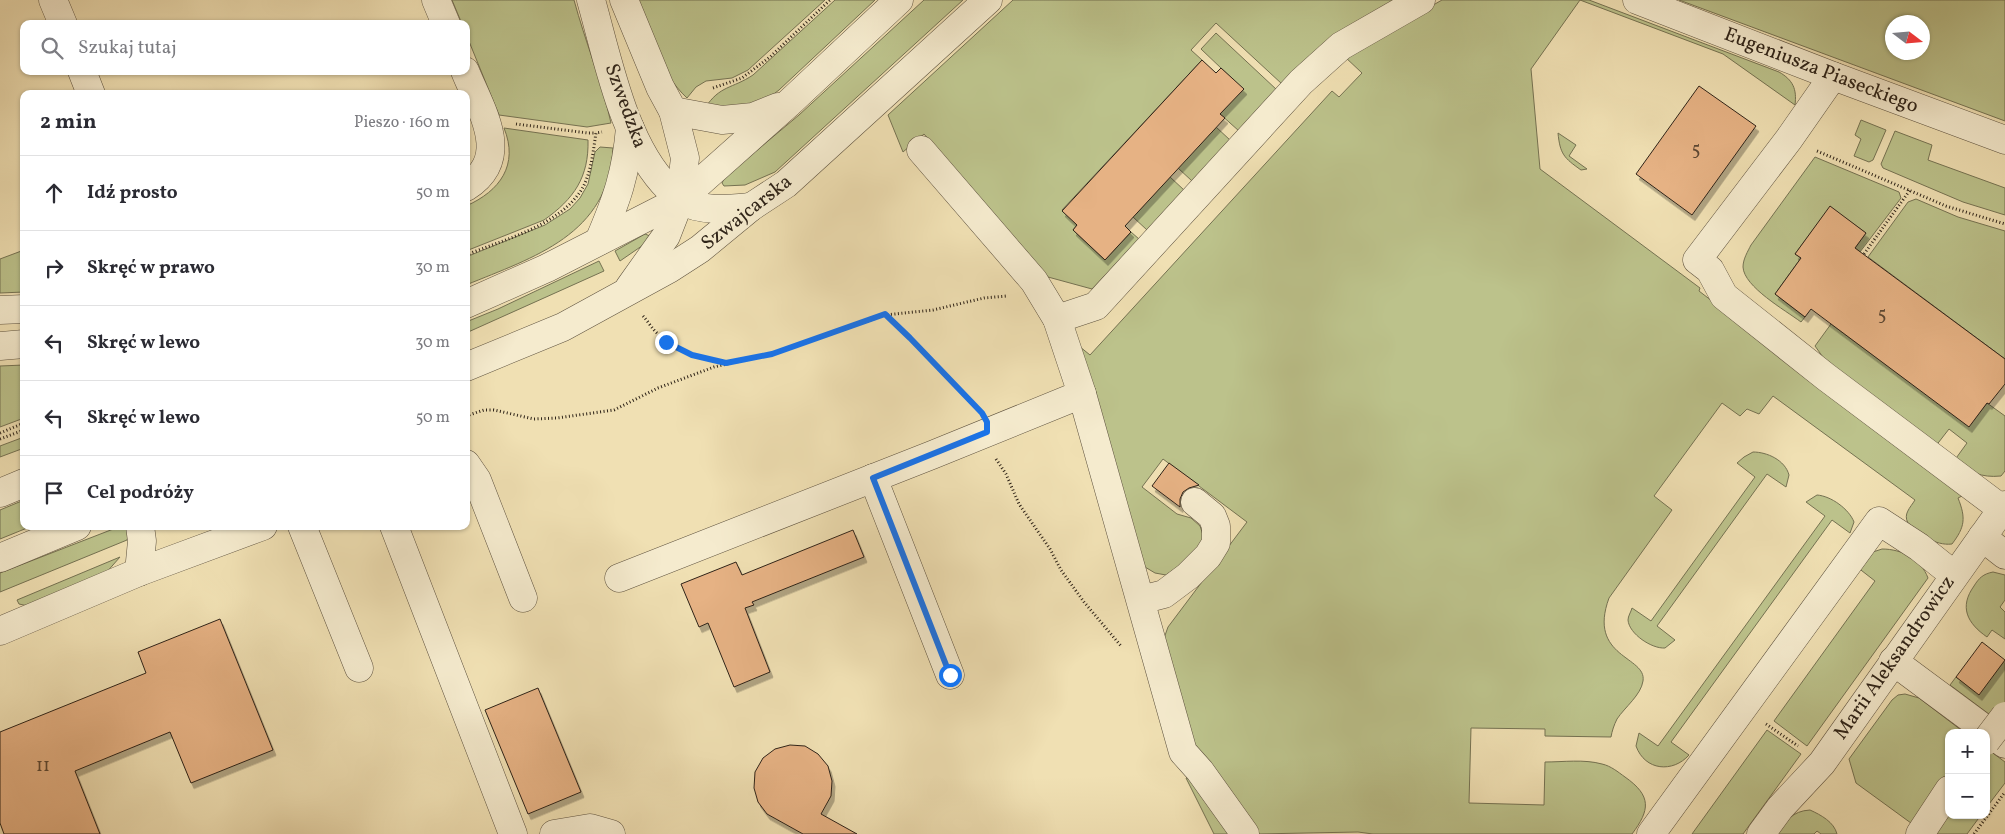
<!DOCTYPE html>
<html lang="pl">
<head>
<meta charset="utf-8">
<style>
  body { margin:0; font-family:Vollkorn,serif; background:#f2f2f3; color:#2b2b33 }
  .controls { position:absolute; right:15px; bottom:15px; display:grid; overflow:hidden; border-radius:10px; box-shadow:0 1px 4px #0004 }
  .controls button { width:45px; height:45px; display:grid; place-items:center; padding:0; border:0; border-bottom:1px solid #e1e1e2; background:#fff; color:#2b2b33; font:25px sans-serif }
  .compass { position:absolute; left:1885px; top:15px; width:45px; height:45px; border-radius:50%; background:#fff; box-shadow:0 1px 4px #0004; rotate:106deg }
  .stop { position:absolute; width:15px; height:15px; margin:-11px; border:4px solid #1a73e8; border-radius:50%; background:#fff }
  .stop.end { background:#1a73e8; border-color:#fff; box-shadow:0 1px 5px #0008 }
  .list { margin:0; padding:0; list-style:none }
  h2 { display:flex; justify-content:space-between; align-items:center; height:65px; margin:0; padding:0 20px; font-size:21px }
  h2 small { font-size:16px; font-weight:400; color:#7c7c81 }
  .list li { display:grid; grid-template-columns:32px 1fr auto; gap:15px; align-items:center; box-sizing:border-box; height:75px; padding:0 20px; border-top:1px solid #e1e1e2 }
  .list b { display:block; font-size:19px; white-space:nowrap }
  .list em { font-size:16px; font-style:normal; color:#7c7c81 }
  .icon { flex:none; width:28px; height:28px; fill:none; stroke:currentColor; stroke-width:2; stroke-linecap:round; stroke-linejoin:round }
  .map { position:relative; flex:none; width:2005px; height:834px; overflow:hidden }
  .search { position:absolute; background:#fff; box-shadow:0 1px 4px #0004; left:20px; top:20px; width:450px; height:55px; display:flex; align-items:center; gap:12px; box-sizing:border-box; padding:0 18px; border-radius:10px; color:#7c7c81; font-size:19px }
  .panel { position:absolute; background:#fff; box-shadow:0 1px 4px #0004; left:20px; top:90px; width:450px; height:440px; border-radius:10px }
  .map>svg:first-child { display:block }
  .green { fill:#bcc28b; stroke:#757252; fill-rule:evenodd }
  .building { fill:#e6b284; stroke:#2e2318; filter:url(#shadow) }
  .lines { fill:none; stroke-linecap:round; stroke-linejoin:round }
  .minor-casing { stroke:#5e523f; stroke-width:29 }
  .path { stroke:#2e2318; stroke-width:3; stroke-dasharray:1 2.5; stroke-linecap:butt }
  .minor { stroke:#f5ebce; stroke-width:28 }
  .minor-bridge-casing { stroke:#5e523f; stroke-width:29; stroke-linecap:butt }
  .minor-bridge { stroke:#f5ebce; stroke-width:28 }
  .route { stroke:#1a73e8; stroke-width:6 }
  .labels { text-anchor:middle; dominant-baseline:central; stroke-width:4.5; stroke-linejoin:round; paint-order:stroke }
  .number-label { font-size:18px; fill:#5c4733 }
  .street-label { font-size:20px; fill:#2e2318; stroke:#f5ebce }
</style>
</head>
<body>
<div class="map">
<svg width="2005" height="834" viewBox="0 0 2005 834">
  <defs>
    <filter id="shadow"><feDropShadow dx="3" dy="5.5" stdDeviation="0" flood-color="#0004"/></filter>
  </defs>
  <rect width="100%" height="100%" fill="#f0e0b3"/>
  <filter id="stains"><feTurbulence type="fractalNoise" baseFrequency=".004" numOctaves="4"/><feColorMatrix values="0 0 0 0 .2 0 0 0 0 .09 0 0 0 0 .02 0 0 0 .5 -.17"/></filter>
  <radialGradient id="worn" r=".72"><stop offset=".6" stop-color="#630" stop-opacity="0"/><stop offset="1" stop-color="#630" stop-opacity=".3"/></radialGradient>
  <g class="green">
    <path d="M452 0H574C585 41 602 82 611 123L587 127 499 115 466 34V24H462Z"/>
    <path d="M633 0H825L748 70 732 78 706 81 696 87 687 98C660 73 648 33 633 0Z"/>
    <path d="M835 0H875L779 90 759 105 705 108C720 85 732 89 753 75Z"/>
    <path d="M924 0H963L775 172 745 185 724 186 722 183 725 177 799 115Z"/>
    <path d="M1013 0H1406L1340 38 1300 64 1282 84 1216 23 1191 50 1202 60 1062 210 1077 225 1073 230 1105 260 1131 232 1139 239 1092 289 1048 277 924 134 903 152 888 115Z"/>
    <path d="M1442 0H1589L1779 72C1793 80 1797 89 1795 105L1723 54 1580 0 1531 69 1540 169 1700 288 1699 291 1952 485 1962 496 1958 498C1966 518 1965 527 1952 544 1934 546 1922 534 1908 523 1903 514 1910 508 1915 500L1773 396 1759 414 1747 409 1740 416 1722 403 1654 496 1672 510 1609 598C1587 658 1647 656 1643 681 1641 695 1625 707 1617 719 1614 725 1612 731 1611 737L1545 736V729L1471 728 1469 803 1544 805 1545 762C1563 762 1584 759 1602 764 1611 766 1618 772 1625 777 1652 796 1650 810 1632 834H1373L1358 832 1257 834 1191 741 1163 641 1168 627 1247 522 1163 459 1142 487 1177 514 1191 518 1200 526 1204 538 1202 550 1166 575 1155 573 1145 567 1079 346 1090 355 1332 91 1339 97 1362 73 1344 56Z"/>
    <path d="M1679 0H2005V121ZM1922 22V52H1892V22Z"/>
    <path d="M1216 33 1277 90 1239 131 1220 114 1243 89 1201 49Z"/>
    <path d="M1861 120 1886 130 1873 160 1869 162 1854 156 1861 139 1855 135Z"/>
    <path d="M1216 127 1230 140 1192 181 1178 168Z"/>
    <path d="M504 128 588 140C589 177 574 199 544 220L466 251V206C500 191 519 165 504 128Z"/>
    <path d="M1895 131 1932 145 1928 160 2005 188V215L1963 202 1883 168 1881 164Z"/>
    <path d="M1558 133 1576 145 1569 156 1587 169 1581 170C1564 158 1560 154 1558 133Z"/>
    <path d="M600 147 613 148C609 235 534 257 466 285V257L545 225 570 209 580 198 588 184 595 152Z"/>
    <path d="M1815 157 1899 192 1901 198 1860 252 1855 248 1866 233 1830 207 1795 254 1801 258 1775 294 1805 317 1801 322C1785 310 1744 287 1743 267 1743 259 1748 251 1751 245Z"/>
    <path d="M1170 177 1184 190 1147 230 1133 217Z"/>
    <path d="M1916 199 1958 217 2005 231V359L1868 257 1908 202Z"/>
    <path d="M645 234 650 236 649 241 620 261 615 251Z"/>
    <path d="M24 250V292L0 293V259Z"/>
    <path d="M599 261 604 271 466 333V322L498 309Z"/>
    <path d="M1831 324 1969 426 1987 403 2005 416V471L2001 476C1980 478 1972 472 1954 461L1967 443 1949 429 1935 447 1830 367 1815 346Z"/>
    <path d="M24 365V418L0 427V366Z"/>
    <path d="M24 437V448L0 457V446Z"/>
    <path d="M1753 452C1767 452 1785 460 1789 475L1786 487 1767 474 1657 626 1675 640 1665 648C1652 649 1629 634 1628 620 1628 616 1631 612 1632 608L1651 621 1755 477 1737 463 1744 457Z"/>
    <path d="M1817 495C1831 496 1849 509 1854 522L1850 533 1832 520 1671 742 1689 755C1673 773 1645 771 1636 746L1639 733 1658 746 1825 516 1806 502Z"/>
    <path d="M24 500V526H32L0 539V510Z"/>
    <path d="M121 526H131L127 540 0 592V573Z"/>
    <path d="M1882 549C1902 549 1921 559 1928 578L1807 746 1774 721 1875 581 1857 567 1873 552Z"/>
    <path d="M120 557 105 574 28 606 19 604 17 600Z"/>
    <path d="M1993 572 2005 575V600L2000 607 2005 612V639L1992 630 1987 637C1967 623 1959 607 1974 586 1979 578 1983 574 1993 572Z"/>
    <path d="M2005 660V726L1950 685 1956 677 1979 694Z"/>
    <path d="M1905 694 1919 698 1965 733H1949V815H1981L1967 834H1926L1856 783 1849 759 1892 700 1898 695Z"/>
    <path d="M1767 730 1801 754 1743 834H1692Z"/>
    <path d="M1986 748 2005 762V783L1986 808Z"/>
    <path d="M1189 777 1232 834H1214L1186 778Z"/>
    <path d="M1810 810C1821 815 1834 822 1837 834H1821L1817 831 1814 834H1777C1786 821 1792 811 1810 810Z"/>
  </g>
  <g class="building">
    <path d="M1202 60 1216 73 1221 68 1244 89 1220 114 1225 118 1125 226 1131 232 1105 260 1073 230 1077 225 1062 211Z"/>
    <path d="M1699 86 1756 126 1692 215 1636 174Z"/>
    <path d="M1830 206 1866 233 1855 248 2005 359V384L1989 404 1987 403 1969 427 1811 309 1805 317 1775 294 1801 258 1795 254Z"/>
    <path d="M1169 463 1199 485 1189 488 1183 492 1180 499V507L1152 486Z"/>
    <path d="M853 530 864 557 752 602 754 605 745 608 770 672 734 687 708 623 699 627 681 584 736 562 742 575Z"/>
    <path d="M220 619 273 750 191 783 170 732 75 771 100 834H4L0 823V732L146 673 138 652Z"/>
    <path d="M1982 642 2005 660 1979 695 1956 677Z"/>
    <path d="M538 688 581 792 528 814 485 710Z"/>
    <path d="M790 745 805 746 818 754 828 766 832 781 831 796 821 814 857 834H803L767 814 758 802 754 788 755 772 763 758 775 749Z"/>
  </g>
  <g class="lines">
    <defs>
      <g id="minor">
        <path d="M53 0 63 24"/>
        <path d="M436 0 446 24"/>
        <path d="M591 0C608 60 624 145 669 189 672 192 676 197 680 200 701 212 728 209 751 207"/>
        <path d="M624 0 660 87 673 111 685 158 680 200 666 236 629 288"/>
        <path d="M1637 0 1833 76 2005 140"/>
        <path d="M82 71 91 94"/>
        <path d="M465 71C481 111 513 157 466 187"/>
        <path d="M1833 76 1789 139 1697 260 1710 270 1724 296 1826 377 2002 509"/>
        <path d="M673 111 722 120 753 117 778 107"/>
        <path d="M921 150 1034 281 1057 319 1082 394 1183 752 1200 771 1245 834"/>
        <path d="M599 241C617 199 626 174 630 128"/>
        <path d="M466 304 547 268 680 200 789 103 899 0"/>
        <path d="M0 310 24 309"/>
        <path d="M1057 319 1096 306 1301 82 1341 46 1421 0"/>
        <path d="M0 346 24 344"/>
        <path d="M466 367 563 327 669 269 700 249 751 207 786 184 988 0"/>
        <path d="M466 464 477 480 523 598"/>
        <path d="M873 478 950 675"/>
        <path d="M0 493 24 483"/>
        <path d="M302 526 359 668"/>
        <path d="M394 526 513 834"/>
        <path d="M1982 537 2005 555"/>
        <path d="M0 558 77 526"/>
        <path d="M139 572 142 541 140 526"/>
        <path d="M619 578 932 455 1082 394"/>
        <path d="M1141 600 1164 594 1188 576 1208 556 1216 543V526L1212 516 1195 502"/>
        <path d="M0 631 139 572 263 526"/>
        <path d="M1893 661 2005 744"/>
        <path d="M554 834 590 828 611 834"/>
        <path d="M1651 834 1879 521 1919 547 1954 575"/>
        <path d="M1761 834 1780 808 1822 763 2005 505"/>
        <path d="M1920 834 1949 790"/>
      </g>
    </defs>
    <use href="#minor" class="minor-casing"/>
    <g class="path">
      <path d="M713 88 742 78 770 57 830 0"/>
      <path d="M516 124 588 133H596"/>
      <path d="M1817 151 1946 206 2005 224"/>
      <path d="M1864 254 1910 190"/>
      <path d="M466 255C503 240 557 226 580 192 591 176 593 152 596 133L602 132"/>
      <path d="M885 315 910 338 975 407"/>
      <path d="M643 316C648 321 652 329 658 334 675 353 702 358 726 363"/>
      <path d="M466 416 484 410H494L534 419 557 418 614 410 658 388 714 367 772 354 885 315 933 310 984 298 1007 296"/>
      <path d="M0 433 24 423"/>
      <path d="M0 439 24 430"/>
      <path d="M996 459 1006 474 1019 504 1050 549 1061 570 1084 602 1121 646"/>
      <path d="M1766 724 1798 746"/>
      <path d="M1974 834 2005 792"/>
    </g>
    <use href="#minor" class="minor"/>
    <defs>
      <path id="minor-bridge" d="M1986 741 2005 716"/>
    </defs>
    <use href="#minor-bridge" class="minor-bridge-casing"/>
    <use href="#minor-bridge" class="minor-bridge"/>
  </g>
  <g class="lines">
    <path class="route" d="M666 342 692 355 726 363 772 354 885 314 910 338 982 413 987 422V432L873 478 950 675"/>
  </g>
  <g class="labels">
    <g class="number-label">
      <text x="1696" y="150">5</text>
      <text x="1882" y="315">5</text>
      <text x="43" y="766">11</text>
    </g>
    <g class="street-label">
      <text transform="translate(1821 71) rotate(21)">Eugeniusza Piaseckiego</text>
      <text transform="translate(625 106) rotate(70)">Szwedzka</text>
      <text transform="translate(747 213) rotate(-38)">Szwajcarska</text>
      <text transform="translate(1895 658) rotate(-55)">Marii Aleksandrowicz</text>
    </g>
  </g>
  <rect width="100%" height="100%" filter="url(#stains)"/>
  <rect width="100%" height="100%" fill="url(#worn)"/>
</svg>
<div class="controls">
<button>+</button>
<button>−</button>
</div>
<svg class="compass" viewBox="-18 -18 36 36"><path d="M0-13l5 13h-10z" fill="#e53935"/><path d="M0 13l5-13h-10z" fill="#7c7c81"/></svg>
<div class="stop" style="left:950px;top:675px"></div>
<div class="stop end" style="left:666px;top:342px"></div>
<div class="search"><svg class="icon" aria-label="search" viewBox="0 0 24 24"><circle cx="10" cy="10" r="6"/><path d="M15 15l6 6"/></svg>Szukaj tutaj</div>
<section class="panel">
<h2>2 min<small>Pieszo · 160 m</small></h2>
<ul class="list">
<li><svg class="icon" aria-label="ahead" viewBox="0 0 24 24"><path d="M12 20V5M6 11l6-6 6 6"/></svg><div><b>Idź prosto</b></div><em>50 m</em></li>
<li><svg class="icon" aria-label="right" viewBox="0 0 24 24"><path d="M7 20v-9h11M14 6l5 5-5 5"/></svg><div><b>Skręć w prawo</b></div><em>30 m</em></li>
<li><svg class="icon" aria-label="left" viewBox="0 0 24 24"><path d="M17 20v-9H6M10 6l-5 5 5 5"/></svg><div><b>Skręć w lewo</b></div><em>30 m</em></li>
<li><svg class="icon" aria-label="left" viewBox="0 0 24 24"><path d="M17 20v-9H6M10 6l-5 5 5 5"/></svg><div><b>Skręć w lewo</b></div><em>50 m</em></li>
<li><svg class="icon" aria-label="arrive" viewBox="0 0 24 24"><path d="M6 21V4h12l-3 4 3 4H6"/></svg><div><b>Cel podróży</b></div></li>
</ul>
</section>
</div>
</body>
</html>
